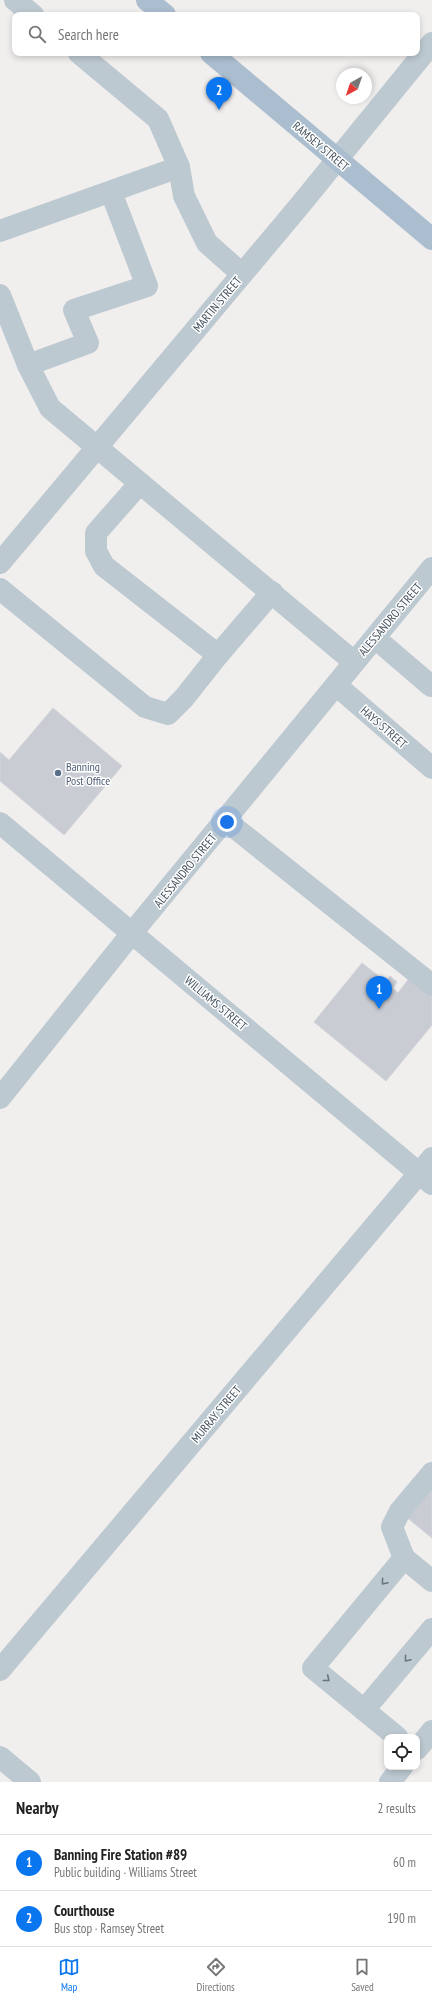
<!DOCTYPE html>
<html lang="en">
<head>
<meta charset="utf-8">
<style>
  body { margin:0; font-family:"PT Sans Narrow",sans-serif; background:#f6f6f6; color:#222 }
  .controls { position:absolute; right:12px; bottom:12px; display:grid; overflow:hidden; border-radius:8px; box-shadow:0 2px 6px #0003 }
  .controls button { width:36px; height:36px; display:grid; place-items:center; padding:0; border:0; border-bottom:1px solid #e0e0e0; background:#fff; color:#222; font:20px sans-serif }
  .compass { position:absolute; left:336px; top:68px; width:36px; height:36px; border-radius:50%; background:#fff; box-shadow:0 2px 6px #0003; rotate:220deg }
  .you { position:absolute; left:227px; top:822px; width:14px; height:14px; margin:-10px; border:3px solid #fff; border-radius:50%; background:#1a73e8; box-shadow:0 0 0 6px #1a73e833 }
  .badge { display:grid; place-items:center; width:26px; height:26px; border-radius:50%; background:#0975ef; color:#fff; font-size:13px; font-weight:700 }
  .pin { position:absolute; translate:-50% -33px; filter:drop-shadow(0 1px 2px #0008) }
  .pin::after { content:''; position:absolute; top:21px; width:14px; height:12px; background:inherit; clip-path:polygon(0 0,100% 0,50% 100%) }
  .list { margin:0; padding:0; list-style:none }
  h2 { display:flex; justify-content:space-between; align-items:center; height:52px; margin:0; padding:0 16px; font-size:17px }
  h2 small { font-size:13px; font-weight:400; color:#767676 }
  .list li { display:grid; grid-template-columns:26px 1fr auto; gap:12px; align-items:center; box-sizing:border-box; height:56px; padding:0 16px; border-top:1px solid #e0e0e0 }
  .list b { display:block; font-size:15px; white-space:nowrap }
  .list p { margin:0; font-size:13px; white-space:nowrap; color:#767676 }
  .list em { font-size:13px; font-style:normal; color:#767676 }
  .icon { flex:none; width:22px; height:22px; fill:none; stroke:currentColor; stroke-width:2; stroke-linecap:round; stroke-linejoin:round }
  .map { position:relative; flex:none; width:432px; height:1782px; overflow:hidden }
  .search { position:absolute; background:#fff; box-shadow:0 2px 6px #0003; left:12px; right:12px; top:12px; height:44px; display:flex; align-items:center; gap:10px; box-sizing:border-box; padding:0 14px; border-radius:8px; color:#767676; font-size:15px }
  .sheet { height:164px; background:#fff }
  nav { display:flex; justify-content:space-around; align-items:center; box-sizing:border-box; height:56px; border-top:1px solid #e0e0e0; background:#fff; font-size:11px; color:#767676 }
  nav a { display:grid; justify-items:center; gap:2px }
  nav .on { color:#0975ef }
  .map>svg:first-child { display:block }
  .building { fill:#c9cdd3; stroke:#d1d4da }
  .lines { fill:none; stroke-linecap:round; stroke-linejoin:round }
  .minor { stroke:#bdc9d1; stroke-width:22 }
  .major { stroke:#abbecf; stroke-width:22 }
  .oneway { stroke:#687680 }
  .service-dot { fill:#5c6f8a; stroke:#fff; stroke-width:1.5 }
  .labels { text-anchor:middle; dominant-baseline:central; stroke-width:3; stroke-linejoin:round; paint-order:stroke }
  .street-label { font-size:12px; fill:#44525d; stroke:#fff }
  .service-label { font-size:12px; fill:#4e5e75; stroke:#fff; text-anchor:start }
</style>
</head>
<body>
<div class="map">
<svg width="432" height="1782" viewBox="0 0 432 1782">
  <rect width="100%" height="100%" fill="#f1eeee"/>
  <g class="building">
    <path d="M53 708 122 766 64 835 0 781V752L9 760Z"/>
    <path d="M362 963 386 982 390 976 397 982 393 988 398 993 410 977 432 995V1025L386 1081 314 1022Z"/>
    <path d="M432 1482V1538L405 1516Z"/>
  </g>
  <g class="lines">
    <g class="minor">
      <path d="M15 0 33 15"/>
      <path d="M79 53 158 119 179 167 184 196 207 243 242 274"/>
      <path d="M0 231 179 167"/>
      <path d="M0 295 28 365 50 408 354 662"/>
      <path d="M28 365 88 343 74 310 147 286 111 192"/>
      <path d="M140 483 96 533V551L104 566 218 655"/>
      <path d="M0 563 301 204 432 43"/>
      <path d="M0 589 145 707 168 714 184 698 218 655 272 592"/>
      <path d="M375 638 431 686"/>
      <path d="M336 685 432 768"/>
      <path d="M225 820 432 985"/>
      <path d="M0 823 432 1184"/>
      <path d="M0 1098 132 933 432 568"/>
      <path d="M404 1558 392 1527 400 1511 432 1473"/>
      <path d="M0 1670 432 1158"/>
      <path d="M364 1710 432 1629"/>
      <path d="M397 1737 313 1668 404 1558 432 1581"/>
      <path d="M417 1749 432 1731"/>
      <path d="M0 1757 30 1782"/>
      <path d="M390 1782 402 1767"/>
    </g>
    <g class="major">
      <path d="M147 0 165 15"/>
      <path d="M211 53 432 239"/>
    </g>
  </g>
  <defs><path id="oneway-chevron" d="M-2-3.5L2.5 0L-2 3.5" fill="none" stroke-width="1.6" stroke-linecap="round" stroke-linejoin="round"/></defs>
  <g class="oneway">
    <use href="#oneway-chevron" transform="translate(384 1582) rotate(130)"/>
    <use href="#oneway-chevron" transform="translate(407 1659) rotate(130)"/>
    <use href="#oneway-chevron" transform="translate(327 1679) rotate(39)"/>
  </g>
  <circle class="service-dot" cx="58" cy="773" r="4"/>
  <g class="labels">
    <g class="street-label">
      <text transform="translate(321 146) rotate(40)">RAMSEY STREET</text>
      <text transform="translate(217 304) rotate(-50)">MARTIN STREET</text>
      <text transform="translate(390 619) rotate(-50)">ALESSANDRO STREET</text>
      <text transform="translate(384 727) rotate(41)">HAYS STREET</text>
      <text transform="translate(185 870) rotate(-51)">ALESSANDRO STREET</text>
      <text transform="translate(216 1003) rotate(40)">WILLIAMS STREET</text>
      <text transform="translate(216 1414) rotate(-50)">MURRAY STREET</text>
    </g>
    <g class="service-label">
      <text x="66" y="766">Banning<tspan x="66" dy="14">Post Office</tspan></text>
    </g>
  </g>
</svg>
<div class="controls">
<button><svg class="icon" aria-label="locate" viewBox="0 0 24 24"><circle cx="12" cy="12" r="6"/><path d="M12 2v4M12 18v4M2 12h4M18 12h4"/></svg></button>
</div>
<svg class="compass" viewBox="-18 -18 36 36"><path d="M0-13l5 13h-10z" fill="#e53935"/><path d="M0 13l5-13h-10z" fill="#767676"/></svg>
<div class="you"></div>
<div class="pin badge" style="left:379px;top:1009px">1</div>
<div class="pin badge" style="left:219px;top:110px">2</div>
<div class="search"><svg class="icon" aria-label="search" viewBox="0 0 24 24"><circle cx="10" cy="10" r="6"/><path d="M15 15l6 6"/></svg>Search here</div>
</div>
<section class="sheet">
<h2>Nearby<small>2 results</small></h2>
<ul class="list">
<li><span class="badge">1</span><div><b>Banning Fire Station #89</b><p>Public building · Williams Street</p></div><em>60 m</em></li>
<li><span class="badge">2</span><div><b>Courthouse</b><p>Bus stop · Ramsey Street</p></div><em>190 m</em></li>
</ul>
</section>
<nav>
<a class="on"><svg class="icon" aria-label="map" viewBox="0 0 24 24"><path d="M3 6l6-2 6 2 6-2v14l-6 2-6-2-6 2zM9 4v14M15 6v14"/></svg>Map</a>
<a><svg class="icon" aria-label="directions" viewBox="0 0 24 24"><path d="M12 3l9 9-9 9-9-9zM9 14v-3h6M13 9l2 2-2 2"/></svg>Directions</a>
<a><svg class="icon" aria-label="saved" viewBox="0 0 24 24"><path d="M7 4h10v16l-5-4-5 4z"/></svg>Saved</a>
</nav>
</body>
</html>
